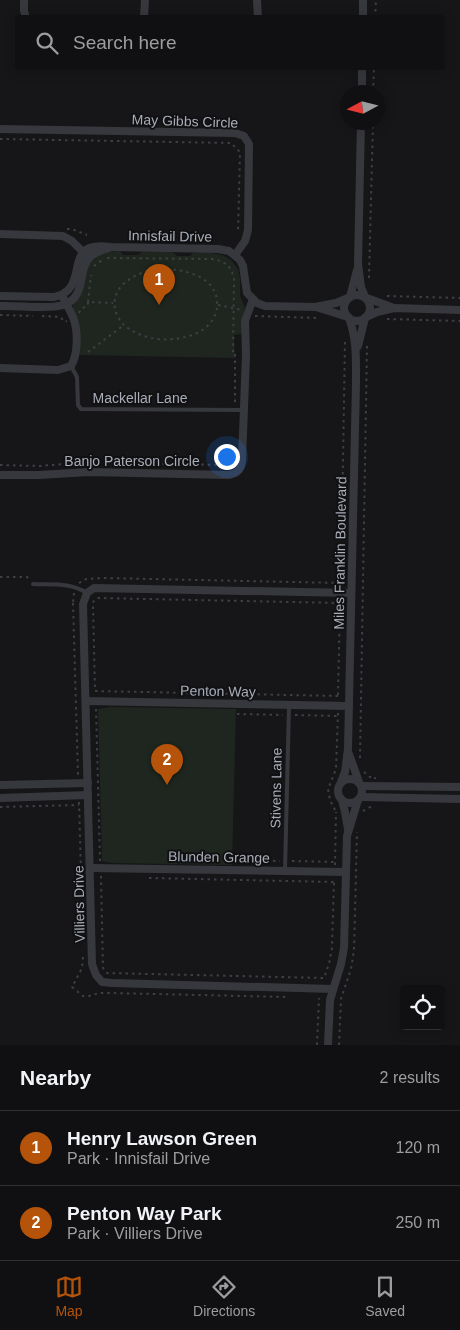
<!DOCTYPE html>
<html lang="en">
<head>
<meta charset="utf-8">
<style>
  body { margin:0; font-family:Helvetica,sans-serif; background:#1e1e20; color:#f1f3f6 }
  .controls { position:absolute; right:15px; bottom:15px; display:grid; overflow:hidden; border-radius:5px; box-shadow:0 2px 12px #0003 }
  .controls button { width:45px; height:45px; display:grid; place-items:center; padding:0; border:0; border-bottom:1px solid #303032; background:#101012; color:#f1f3f6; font:25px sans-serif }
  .compass { position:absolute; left:340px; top:85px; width:45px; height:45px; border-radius:50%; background:#101012; box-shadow:0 2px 12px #0003; rotate:263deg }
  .you { position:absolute; left:226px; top:456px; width:18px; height:18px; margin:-12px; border:4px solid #fff; border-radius:50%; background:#1a73e8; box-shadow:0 0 0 8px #1a73e833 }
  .badge { display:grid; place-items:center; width:32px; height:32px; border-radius:50%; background:#b45309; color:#fff; font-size:16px; font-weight:700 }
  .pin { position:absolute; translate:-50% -41px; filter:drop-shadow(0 1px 2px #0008) }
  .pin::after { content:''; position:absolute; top:26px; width:18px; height:15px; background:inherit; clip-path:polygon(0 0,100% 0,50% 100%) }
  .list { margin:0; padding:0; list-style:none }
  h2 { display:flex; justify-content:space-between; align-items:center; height:65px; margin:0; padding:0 20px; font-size:21px }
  h2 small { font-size:16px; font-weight:400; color:#9c9d9f }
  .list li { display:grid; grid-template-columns:32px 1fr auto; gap:15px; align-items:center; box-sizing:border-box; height:75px; padding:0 20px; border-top:1px solid #303032 }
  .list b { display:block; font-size:19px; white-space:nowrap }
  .list p { margin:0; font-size:16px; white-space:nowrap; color:#9c9d9f }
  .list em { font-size:16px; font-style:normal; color:#9c9d9f }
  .icon { flex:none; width:28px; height:28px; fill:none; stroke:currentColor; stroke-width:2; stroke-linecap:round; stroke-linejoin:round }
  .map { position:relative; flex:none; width:460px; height:1045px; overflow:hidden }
  .search { position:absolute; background:#101012; box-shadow:0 2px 12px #0003; left:15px; right:15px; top:15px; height:55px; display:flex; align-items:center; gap:12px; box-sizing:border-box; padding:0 18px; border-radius:5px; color:#9c9d9f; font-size:19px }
  .sheet { height:215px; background:#101012 }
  nav { display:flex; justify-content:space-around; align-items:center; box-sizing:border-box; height:70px; border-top:1px solid #303032; background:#101012; font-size:14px; color:#9c9d9f }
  nav a { display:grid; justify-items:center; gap:2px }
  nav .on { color:#b45309 }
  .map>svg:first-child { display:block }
  .green { fill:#1e261f }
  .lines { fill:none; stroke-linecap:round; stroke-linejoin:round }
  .path { stroke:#3d3f44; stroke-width:2; stroke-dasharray:2.5 4; stroke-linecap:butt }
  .lane { stroke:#37383d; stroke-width:4 }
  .street { stroke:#37383d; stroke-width:8 }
  .labels { text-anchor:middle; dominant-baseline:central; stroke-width:4; stroke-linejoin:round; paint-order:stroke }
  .street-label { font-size:14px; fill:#a8adb8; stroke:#111113 }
</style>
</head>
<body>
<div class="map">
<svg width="460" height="1045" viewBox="0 0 460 1045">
  <rect width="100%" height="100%" fill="#161618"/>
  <g class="green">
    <path d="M120 251 123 255H138L142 252H172L177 256H190L193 253H212L222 255 231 260 238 269 240 278V295L245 308 243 316 242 334 234 335 235 358 79 355V325L73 309V304C80 287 84 260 103 253 108 251 114 252 120 251Z"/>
    <path d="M111 707 236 709 232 865 112 863 102 861 98 709Z"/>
  </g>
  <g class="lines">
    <g class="path">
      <path d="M375 18 376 0"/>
      <path d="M373 92 374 68"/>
      <path d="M0 139 231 143 240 152 238 232"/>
      <path d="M67 229H72L87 235"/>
      <path d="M107 258 212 259C225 261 231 266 234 278L233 353"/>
      <path d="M94 266 102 260"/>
      <path d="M154 269C176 267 217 274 217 303 218 317 208 328 197 333 174 343 144 342 124 325 120 321 116 315 115 309 111 285 135 274 154 269Z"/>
      <path d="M369 278 373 122"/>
      <path d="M387 296 460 298"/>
      <path d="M88 302 91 275"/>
      <path d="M218 305 242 310"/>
      <path d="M79 313 81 309 88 305V302L113 303"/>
      <path d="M0 315 33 316"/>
      <path d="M42 316 60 317 65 322 67 321"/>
      <path d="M255 316 320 318"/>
      <path d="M387 319 460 321"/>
      <path d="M88 352 124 325"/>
      <path d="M235 402V354"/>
      <path d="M0 465 41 466 84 462 225 465 234 457"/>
      <path d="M0 577H27L30 580"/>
      <path d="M79 583 86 579 103 578 341 583"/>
      <path d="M341 585 345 338"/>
      <path d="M74 593 73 603H76"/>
      <path d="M73 603 78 774H77"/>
      <path d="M338 695 340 603"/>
      <path d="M338 696 95 691 93 604V602L98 598 340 603"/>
      <path d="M96 709 100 861"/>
      <path d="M237 714 283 715"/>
      <path d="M295 715 338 716"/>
      <path d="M360 758 367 346"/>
      <path d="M364 772 370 777H375V779"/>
      <path d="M79 802 81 872"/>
      <path d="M0 807 79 805"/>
      <path d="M335 810 330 800 328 789 336 769 338 713"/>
      <path d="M363 811 372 806"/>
      <path d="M234 860 280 861"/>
      <path d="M292 861 335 862"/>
      <path d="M335 865 336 812"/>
      <path d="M101 876 103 968 107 973 324 978 329 964 332 948 334 880"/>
      <path d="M149 878 334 882"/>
      <path d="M83 957 82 968 72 987 83 996H89L99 993H110L289 997"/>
      <path d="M317 1045 319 998"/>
      <path d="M339 1045 341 999 351 969 354 950 357 832"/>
    </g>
    <g class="lane">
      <path d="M71 366 77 377 78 405 81 409 244 410"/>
      <path d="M33 584C52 585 70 582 87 593"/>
      <path d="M285 871 289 706"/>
    </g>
    <g class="street">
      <path d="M24 0V11L26 18"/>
      <path d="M257 0 258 18"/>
      <path d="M144 18 145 0"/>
      <path d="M363 18V0"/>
      <path d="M362 92V68"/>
      <path d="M361 122 358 264 361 287 365 297"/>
      <path d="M0 129 235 133 244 136 249 144 248 230 245 241 235 255"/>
      <path d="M0 234 63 236 72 241 86 255"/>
      <circle cx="357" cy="308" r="13"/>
      <path d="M0 296 54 297C93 289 59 239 110 247L218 249 229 251 240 260 243 266 247 293 257 303 265 306 315 307 336 303 348 298"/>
      <path d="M350 297 357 270"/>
      <path d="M367 298 394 308"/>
      <path d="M0 306C18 305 47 310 63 305 88 297 76 270 91 256 96 252 102 250 109 248"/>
      <path d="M319 308 348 317"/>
      <path d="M366 317 377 312 394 308 460 310"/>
      <path d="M358 346 365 318"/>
      <path d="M0 368 58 370 71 366C78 355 78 332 74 320 71 311 65 303 62 295"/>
      <path d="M0 475H39L89 472 229 475C239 473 241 469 242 460L246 355 245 321 253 299"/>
      <path d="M86 701 349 706"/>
      <path d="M349 754 359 782"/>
      <circle cx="350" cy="791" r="12"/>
      <path d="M341 782 345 772 348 749 356 383C356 361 357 339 349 318"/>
      <path d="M0 785 88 783"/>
      <path d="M362 786 460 787"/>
      <path d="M361 797 460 799"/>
      <path d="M0 798 88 795"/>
      <path d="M342 800 345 812 348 829"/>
      <path d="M91 868 346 872"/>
      <path d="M333 989 112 983 102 982 96 975 92 964 83 604 87 593 94 588 351 593"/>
      <path d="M328 1045 330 1000 341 964 344 948 347 836 358 800"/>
    </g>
  </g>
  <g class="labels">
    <g class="street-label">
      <text transform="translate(185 121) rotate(2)">May Gibbs Circle</text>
      <text transform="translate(170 236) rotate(1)">Innisfail Drive</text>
      <text x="140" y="398">Mackellar Lane</text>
      <text x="132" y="461">Banjo Paterson Circle</text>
      <text transform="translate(340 553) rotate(-89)">Miles Franklin Boulevard</text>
      <text transform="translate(218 691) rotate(1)">Penton Way</text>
      <text transform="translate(276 788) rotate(-89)">Stivens Lane</text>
      <text transform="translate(219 857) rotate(1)">Blunden Grange</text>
      <text transform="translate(79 904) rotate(-91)">Villiers Drive</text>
    </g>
  </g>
</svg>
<div class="controls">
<button><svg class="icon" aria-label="locate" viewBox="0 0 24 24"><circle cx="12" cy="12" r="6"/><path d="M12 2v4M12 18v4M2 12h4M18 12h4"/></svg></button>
</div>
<svg class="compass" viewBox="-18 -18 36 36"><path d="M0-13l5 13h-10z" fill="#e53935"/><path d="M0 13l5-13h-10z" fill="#9c9d9f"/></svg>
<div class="you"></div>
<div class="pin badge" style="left:159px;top:305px">1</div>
<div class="pin badge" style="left:167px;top:785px">2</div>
<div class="search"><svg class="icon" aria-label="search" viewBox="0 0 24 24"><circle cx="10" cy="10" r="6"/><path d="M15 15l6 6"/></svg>Search here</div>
</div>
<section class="sheet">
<h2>Nearby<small>2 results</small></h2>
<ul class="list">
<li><span class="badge">1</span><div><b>Henry Lawson Green</b><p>Park · Innisfail Drive</p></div><em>120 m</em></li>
<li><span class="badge">2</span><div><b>Penton Way Park</b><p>Park · Villiers Drive</p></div><em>250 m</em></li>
</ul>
</section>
<nav>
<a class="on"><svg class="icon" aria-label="map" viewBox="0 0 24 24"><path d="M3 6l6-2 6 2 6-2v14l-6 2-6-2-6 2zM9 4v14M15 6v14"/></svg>Map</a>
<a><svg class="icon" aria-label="directions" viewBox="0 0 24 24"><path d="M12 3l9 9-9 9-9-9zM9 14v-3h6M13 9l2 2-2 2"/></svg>Directions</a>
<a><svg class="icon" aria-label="saved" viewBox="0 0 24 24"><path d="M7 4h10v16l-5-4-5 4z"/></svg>Saved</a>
</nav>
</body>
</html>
